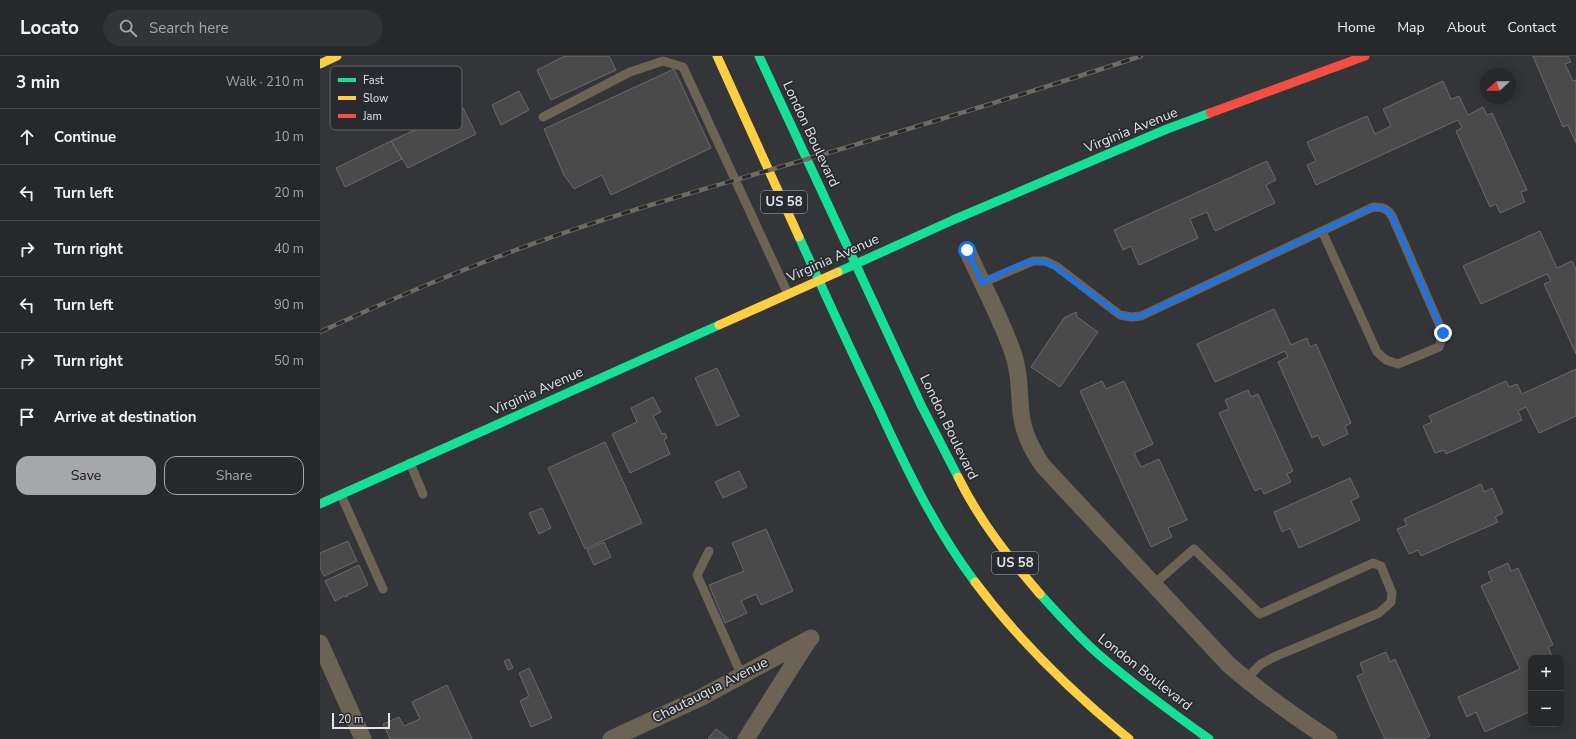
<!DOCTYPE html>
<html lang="en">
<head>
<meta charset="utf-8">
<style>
  body { margin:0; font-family:"Nunito Sans",sans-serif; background:#333436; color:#f1f3f6 }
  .controls { position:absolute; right:12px; bottom:12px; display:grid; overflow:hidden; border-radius:8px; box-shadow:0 2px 10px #0003 }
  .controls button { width:36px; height:36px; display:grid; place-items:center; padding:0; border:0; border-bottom:1px solid #434447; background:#27282a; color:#f1f3f6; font:20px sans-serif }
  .compass { position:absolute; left:1160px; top:12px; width:36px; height:36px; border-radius:50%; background:#27282a; box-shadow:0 2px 10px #0003; rotate:249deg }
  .scale { position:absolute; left:12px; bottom:10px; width:58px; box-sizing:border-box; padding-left:4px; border:2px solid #e3e4e7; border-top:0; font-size:11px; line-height:14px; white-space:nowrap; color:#e3e4e7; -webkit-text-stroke:3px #292a2f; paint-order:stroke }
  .stop { position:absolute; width:12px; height:12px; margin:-9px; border:3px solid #1a73e8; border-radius:50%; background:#fff }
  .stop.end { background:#1a73e8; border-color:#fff; box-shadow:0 1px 4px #0008 }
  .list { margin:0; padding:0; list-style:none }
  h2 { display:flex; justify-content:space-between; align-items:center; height:52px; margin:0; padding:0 16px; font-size:17px }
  h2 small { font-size:13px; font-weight:400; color:#a4a6a8 }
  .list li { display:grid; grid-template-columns:26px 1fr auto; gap:12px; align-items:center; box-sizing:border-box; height:56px; padding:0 16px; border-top:1px solid #434447 }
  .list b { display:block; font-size:15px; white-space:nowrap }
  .list em { font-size:13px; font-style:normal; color:#a4a6a8 }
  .actions { display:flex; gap:8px; padding:12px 16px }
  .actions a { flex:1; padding:9px 0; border:1px solid #a6a7aa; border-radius:12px; text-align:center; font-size:14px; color:#a6a7aa }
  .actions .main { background:#a6a7aa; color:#111 }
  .icon { flex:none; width:22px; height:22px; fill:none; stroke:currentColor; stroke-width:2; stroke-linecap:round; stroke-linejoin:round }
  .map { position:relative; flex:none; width:1256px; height:683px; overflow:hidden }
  header { display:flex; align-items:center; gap:24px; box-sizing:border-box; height:56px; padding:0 20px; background:#27282a; border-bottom:1px solid #434447 }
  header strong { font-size:19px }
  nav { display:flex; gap:22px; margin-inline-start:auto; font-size:14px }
  .search { width:280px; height:36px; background:#333436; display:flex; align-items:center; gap:10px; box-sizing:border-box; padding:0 14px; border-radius:22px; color:#a4a6a8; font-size:15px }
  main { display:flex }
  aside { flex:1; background:#27282a }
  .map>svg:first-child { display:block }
  .building { fill:#4b4a4b; stroke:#6a6a6a }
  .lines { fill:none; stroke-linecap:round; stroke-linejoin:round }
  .lane { stroke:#6c6354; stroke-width:9 }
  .street { stroke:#6c6354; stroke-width:17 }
  .fast { stroke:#16e098; stroke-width:9 }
  .slow { stroke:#ffcf43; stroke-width:9 }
  .jam { stroke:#f24e42; stroke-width:9 }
  .rail-casing { stroke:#706b62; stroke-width:4.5 }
  .rail { stroke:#292a2f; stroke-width:3; stroke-dasharray:9; stroke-linecap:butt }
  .route { stroke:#1a73e8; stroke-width:5 }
  .labels { text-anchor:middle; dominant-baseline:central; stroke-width:3.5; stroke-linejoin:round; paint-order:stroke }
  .shield { fill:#292a2f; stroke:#abacb0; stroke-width:1 }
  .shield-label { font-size:13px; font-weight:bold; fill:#e3e4e7 }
  .street-label { font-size:14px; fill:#e3e4e7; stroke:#292a2f }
  .key { fill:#292a2f; stroke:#616266; stroke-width:1 }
  .key-label { font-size:11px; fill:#e3e4e7 }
</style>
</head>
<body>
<header>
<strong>Locato</strong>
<div class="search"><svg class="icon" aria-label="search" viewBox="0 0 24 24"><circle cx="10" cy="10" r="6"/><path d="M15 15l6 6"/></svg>Search here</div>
<nav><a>Home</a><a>Map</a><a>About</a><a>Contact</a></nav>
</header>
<main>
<aside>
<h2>3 min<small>Walk · 210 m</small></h2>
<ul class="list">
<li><svg class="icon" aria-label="ahead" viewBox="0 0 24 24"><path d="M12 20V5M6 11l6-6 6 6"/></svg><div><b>Continue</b></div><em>10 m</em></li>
<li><svg class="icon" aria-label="left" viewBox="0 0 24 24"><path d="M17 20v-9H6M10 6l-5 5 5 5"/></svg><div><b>Turn left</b></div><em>20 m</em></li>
<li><svg class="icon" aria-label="right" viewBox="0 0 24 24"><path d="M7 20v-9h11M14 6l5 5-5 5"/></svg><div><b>Turn right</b></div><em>40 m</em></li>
<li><svg class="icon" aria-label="left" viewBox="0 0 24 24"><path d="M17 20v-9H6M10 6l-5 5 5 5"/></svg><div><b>Turn left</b></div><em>90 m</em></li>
<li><svg class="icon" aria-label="right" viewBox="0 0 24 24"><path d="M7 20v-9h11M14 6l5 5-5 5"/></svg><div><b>Turn right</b></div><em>50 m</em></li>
<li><svg class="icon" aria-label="arrive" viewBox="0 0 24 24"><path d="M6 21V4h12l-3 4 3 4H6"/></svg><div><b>Arrive at destination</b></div></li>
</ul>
<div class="actions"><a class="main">Save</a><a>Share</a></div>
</aside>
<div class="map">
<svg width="1256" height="683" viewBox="0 0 1256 683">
  <rect width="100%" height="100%" fill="#343538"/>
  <g class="building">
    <path d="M245 0H289L296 14 231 44 217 14Z"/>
    <path d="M1213 0H1248L1251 6 1245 8 1253 25 1256 24V87L1248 69 1243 71Z"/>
    <path d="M354 13 391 92 291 139 282 119 254 133 244 119 224 73Z"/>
    <path d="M1123 25 1131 43 1139 40 1148 59 1163 51 1167 59 1172 57 1207 134 1201 136 1205 146 1180 157 1176 148 1170 151 1136 75 1142 72 1138 64 996 129 987 109 996 105 987 86 1047 60 1055 78 1071 70 1063 53Z"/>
    <path d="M199 35 209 54 181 69 172 49Z"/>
    <path d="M143 52 156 78 88 112 71 85Z"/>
    <path d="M71 85 82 103 25 131 16 112Z"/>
    <path d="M947 105 956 124 946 129 955 147 895 175 887 156 870 163 878 182 819 209 811 190 803 194 794 174Z"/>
    <path d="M1220 175 1237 212 1252 205 1256 213V298L1224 228 1231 225 1227 218 1161 248 1143 210Z"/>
    <path d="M954 253 971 289 987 282 990 291 996 288 1031 367 1025 370 1028 378 1003 390 998 379 992 382 958 306 968 301 965 295 895 326 877 288Z"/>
    <path d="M756 256 757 261 778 276 740 331 711 311 744 262Z"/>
    <path d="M397 312 419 360 397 370 375 322Z"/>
    <path d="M1256 313V360L1219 377 1206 351 1198 355 1202 364 1126 398 1124 394 1115 397 1103 370 1112 366 1109 360 1186 325 1189 331 1197 328 1202 338Z"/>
    <path d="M782 325 786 333 804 325 833 388 814 397 821 411 839 403 867 464 848 472 852 481 831 491 760 335Z"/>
    <path d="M928 334 931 341 938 338 973 415 967 418 971 426 944 438 941 432 935 435 899 357 909 353 905 344Z"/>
    <path d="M333 341 341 356 333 360 342 378 345 377 347 382 344 384 350 398 310 417 292 378 317 366 311 352Z"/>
    <path d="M285 386 322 467 265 493 228 412Z"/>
    <path d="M419 415 427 431 403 442 395 426Z"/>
    <path d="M1030 422 1039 441 1031 445 1040 464 979 492 970 472 962 476 954 456Z"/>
    <path d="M1161 428 1164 436 1172 432 1183 457 1175 461 1178 466 1101 500 1098 494 1089 498 1077 473 1087 469 1084 463Z"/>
    <path d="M222 452 231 472 219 478 209 457Z"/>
    <path d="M446 473 473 535 441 549 436 538 421 545 427 557 405 567 389 529 424 515 412 487Z"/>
    <path d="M28 485 37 505 4 520 0 512V497Z"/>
    <path d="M284 486 291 501 274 509 267 494Z"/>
    <path d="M1188 507 1191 515 1198 512 1233 589 1228 591 1232 600 1229 602H1211V655L1165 676 1156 656 1147 661 1138 641 1200 613 1161 530 1172 525 1168 516Z"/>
    <path d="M39 509 48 529 39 534 27 539 28 540 25 541 24 540 15 545 5 525Z"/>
    <path d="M1066 596 1070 606 1075 603 1110 680 1104 683H1065L1052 655 1037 620 1044 617 1040 607Z"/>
    <path d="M189 603 193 612 188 614 184 605Z"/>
    <path d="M209 612 232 662 211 671 200 645 209 640 199 617Z"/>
    <path d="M127 629 152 683H70L63 668 79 661 84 670 100 663 92 646Z"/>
    <path d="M396 673 409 683H388Z"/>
  </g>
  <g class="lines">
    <g class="lane">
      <path d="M223 61 310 16 343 5 363 11 468 238"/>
      <path d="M662 227 713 205H725L736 210 800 259 811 261 821 260 1053 151C1062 151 1067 152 1072 160L1123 277 1119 291 1078 308 1066 304 1057 296 1002 175"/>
      <path d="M90 407 103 438"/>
      <path d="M21 439 63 533"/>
      <path d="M389 495 377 519 422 620"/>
      <path d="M834 528 874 493 940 558 1053 507 1061 510 1072 537 1071 546 1059 557 954 601 941 608 926 623"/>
    </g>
    <g class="street">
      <path d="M647 194C662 227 680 261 692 294 700 315 699 336 701 357 703 377 712 394 723 410L908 608C940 636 974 660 1009 683"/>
      <path d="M0 587 43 683"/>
      <path d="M291 683 382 641 491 582"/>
      <path d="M426 683 488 585"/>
    </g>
    <g class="fast">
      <path d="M439 0 601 349 638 421"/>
      <path d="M479 181C505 238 531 295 558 351 586 412 615 473 655 526"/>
      <path d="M518 216 633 164 847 73 890 57"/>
      <path d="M0 448 399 269"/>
      <path d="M720 538C738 558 757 579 777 597 813 628 851 656 889 683"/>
    </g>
    <g class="slow">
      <path d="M397 0 479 181"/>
      <path d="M0 8 17 0"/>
      <path d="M399 269 518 216"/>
      <path d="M638 421C659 464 689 502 720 538"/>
      <path d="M655 526C699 585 752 636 809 683"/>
    </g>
    <path class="jam" d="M890 57 1045 0"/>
    <defs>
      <path id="rail" d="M0 276C56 250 114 225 172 203 256 170 343 145 429 120 560 82 691 43 821 0"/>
    </defs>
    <use href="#rail" class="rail-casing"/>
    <use href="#rail" class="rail"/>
  </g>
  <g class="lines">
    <path class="route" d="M647 194 662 227C689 214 717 192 743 217L800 259 811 261 821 260 1053 151C1062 151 1067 153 1072 160L1123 277"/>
  </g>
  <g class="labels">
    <g class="shield">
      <rect x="441" y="135" width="46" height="22" rx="3"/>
      <rect x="672" y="496" width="46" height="22" rx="3"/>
    </g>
    <g class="shield-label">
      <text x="464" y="146">US 58</text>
      <text x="695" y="507">US 58</text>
    </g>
    <g class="street-label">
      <text transform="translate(811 74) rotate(-22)">Virginia Avenue</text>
      <text transform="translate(491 78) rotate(65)">London Boulevard</text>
      <text transform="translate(513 202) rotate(-24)">Virginia Avenue</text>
      <text transform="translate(217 335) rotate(-24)">Virginia Avenue</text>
      <text transform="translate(629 371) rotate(64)">London Boulevard</text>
      <text transform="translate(825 616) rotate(38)">London Boulevard</text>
      <text transform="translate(390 634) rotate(-27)">Chautauqua Avenue</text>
    </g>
  </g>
  <rect x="10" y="10" width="132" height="64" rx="6" class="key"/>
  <rect x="18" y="22" width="18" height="4" fill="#16e098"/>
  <rect x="18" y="40" width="18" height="4" fill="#ffcf43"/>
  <rect x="18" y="58" width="18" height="4" fill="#f24e42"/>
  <g class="key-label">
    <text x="43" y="28">Fast</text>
    <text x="43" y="46">Slow</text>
    <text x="43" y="64">Jam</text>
  </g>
</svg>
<div class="controls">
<button>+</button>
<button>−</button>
</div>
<svg class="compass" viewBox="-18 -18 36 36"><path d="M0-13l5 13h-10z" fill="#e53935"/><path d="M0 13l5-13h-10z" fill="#a4a6a8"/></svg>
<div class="scale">20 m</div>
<div class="stop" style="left:647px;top:194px"></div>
<div class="stop end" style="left:1123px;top:277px"></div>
</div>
</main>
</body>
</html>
